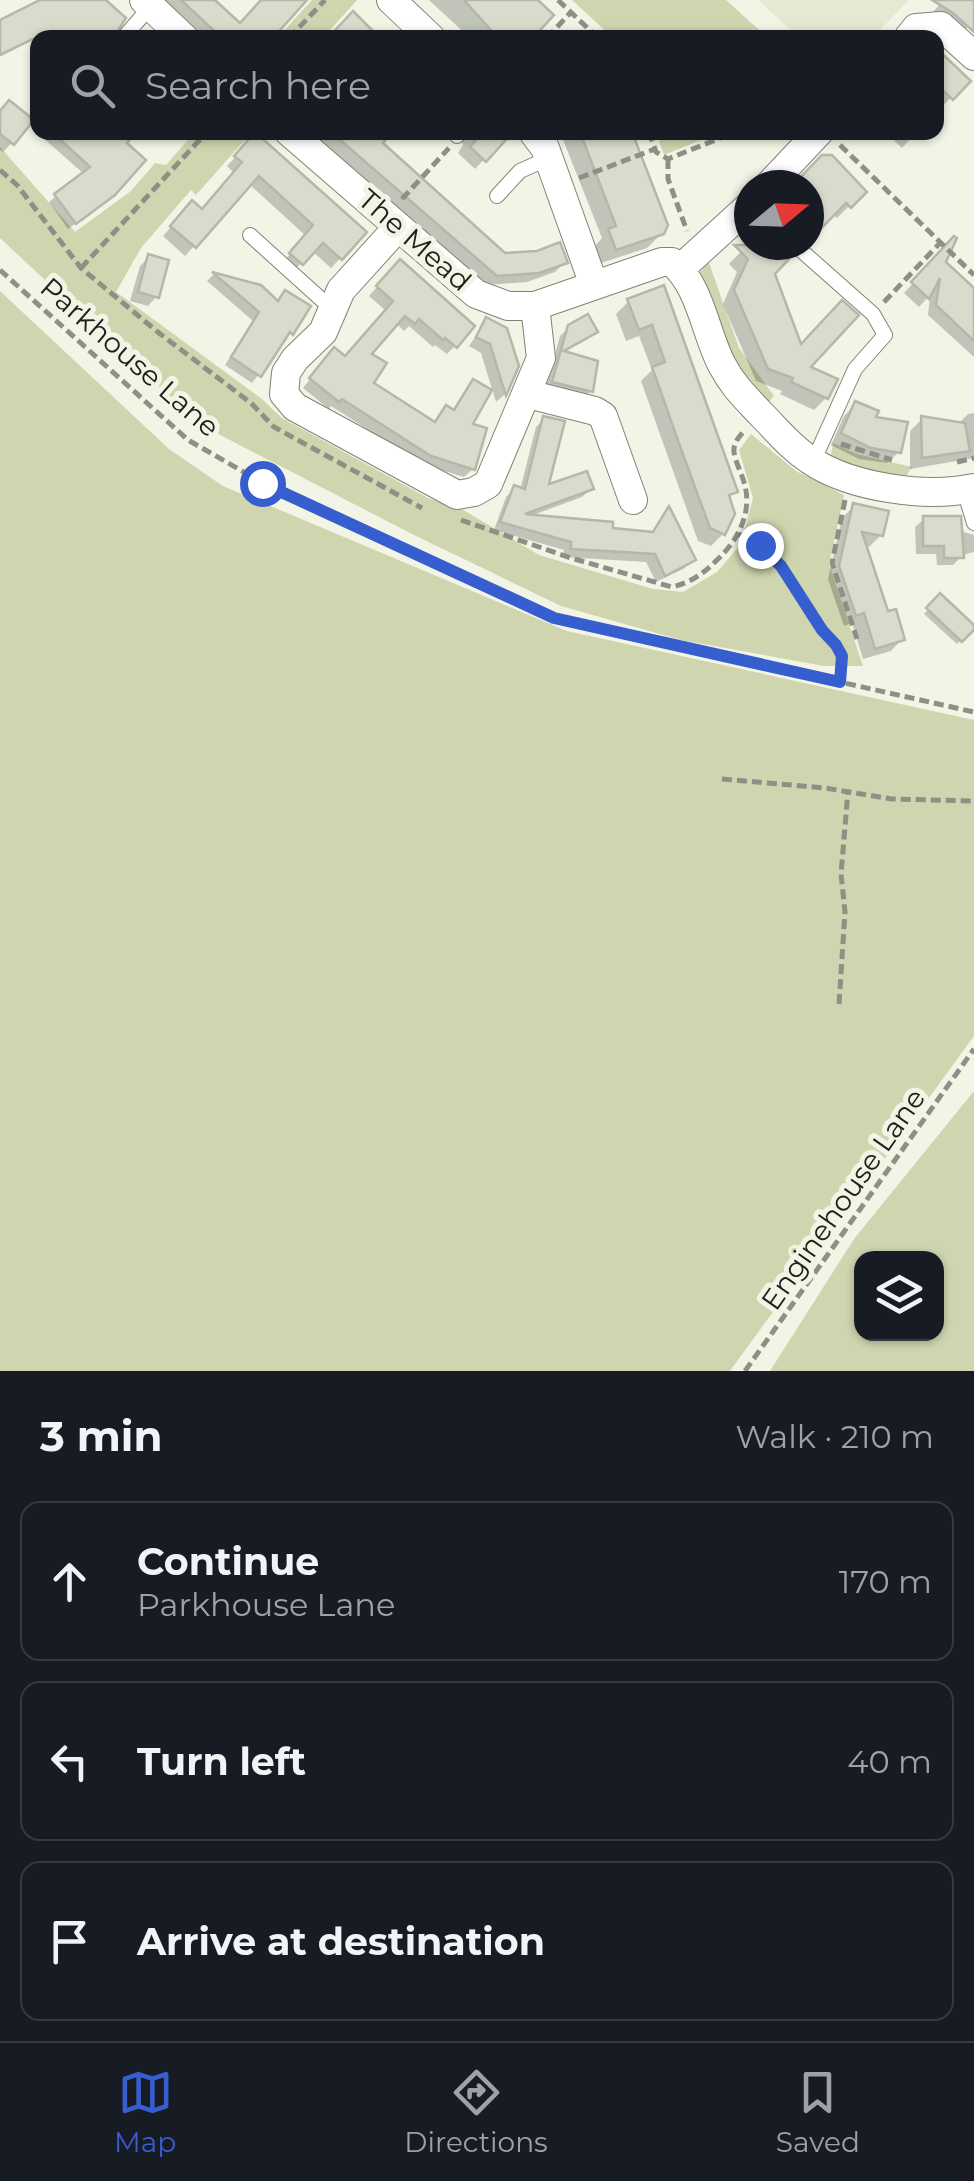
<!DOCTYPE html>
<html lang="en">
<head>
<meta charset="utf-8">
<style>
  body { margin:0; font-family:Montserrat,sans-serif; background:#242831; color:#f1f3f6 }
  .controls { position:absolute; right:30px; bottom:30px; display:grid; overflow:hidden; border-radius:20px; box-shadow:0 2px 8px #0004 }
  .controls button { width:90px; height:90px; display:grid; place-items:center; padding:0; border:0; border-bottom:2px solid #363941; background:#171b24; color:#f1f3f6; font:50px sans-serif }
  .compass { position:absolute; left:734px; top:170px; width:90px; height:90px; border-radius:50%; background:#171b24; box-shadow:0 2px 8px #0004; rotate:71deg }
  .stop { position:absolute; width:30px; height:30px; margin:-22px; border:8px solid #365ecf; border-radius:50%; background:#fff }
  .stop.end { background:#365ecf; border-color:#fff; box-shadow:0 2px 10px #0008 }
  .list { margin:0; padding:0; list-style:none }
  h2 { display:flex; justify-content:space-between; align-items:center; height:130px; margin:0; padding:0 40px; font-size:42px }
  h2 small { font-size:32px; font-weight:400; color:#9ea1a6 }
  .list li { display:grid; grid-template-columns:65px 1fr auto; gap:30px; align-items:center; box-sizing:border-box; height:160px; margin:0 20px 20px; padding:0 20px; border:2px solid #363941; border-radius:20px }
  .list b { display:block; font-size:38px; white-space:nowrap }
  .list p { margin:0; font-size:32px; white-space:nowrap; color:#9ea1a6 }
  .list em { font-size:32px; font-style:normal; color:#9ea1a6 }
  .icon { flex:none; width:55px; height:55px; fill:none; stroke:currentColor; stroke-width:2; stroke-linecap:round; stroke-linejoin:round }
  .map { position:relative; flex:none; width:974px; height:1371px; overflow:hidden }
  .search { position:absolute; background:#171b24; box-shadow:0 2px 8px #0004; left:30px; right:30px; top:30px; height:110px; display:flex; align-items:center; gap:25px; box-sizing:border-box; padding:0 35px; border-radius:20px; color:#9ea1a6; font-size:38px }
  .sheet { height:670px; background:#171b24 }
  nav { display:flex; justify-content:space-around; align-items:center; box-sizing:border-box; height:140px; border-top:2px solid #363941; background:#171b24; font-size:28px; color:#9ea1a6 }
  nav a { display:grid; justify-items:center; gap:5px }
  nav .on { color:#365ecf }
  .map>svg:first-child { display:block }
  .built { fill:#e5e9d2 }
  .green { fill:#cfd5af; fill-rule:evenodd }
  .shadow { fill:#0003 }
  .building { fill:#d9dbcd; stroke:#b5b7a9; stroke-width:2.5 }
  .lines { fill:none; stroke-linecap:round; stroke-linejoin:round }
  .service-casing { stroke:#808375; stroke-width:16 }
  .minor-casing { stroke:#808375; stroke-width:30 }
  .path { stroke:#8e9086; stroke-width:5; stroke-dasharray:10 5; stroke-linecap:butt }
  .service { stroke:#fff; stroke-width:14 }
  .minor { stroke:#fff; stroke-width:28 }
  .route { stroke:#365ecf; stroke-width:12 }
  .labels { text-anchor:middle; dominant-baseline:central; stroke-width:10; stroke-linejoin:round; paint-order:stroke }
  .street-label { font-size:28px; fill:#20211b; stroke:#f2f5e6 }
</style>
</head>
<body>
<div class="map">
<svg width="974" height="1371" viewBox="0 0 974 1371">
  <rect width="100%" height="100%" fill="#f2f5e6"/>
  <path class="built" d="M758 0H909L873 37 799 38Z"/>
  <g class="green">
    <path d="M312 0H357L324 37H278Z"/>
    <path d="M572 0H726L767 37H612Z"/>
    <path d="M194 133H251L196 195 191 190 141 248 116 292 262 399 282 418 428 498 460 508 539 555 653 589 683 592 717 572 741 544 753 498 739 450 751 434 796 471 844 495 829 564 863 666H824L681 640 561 606 414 535 199 424 0 238V147L75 232 131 191 155 163 166 165Z"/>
    <path d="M656 133H718L664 155Z"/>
    <path d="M708 260 739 348 774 396 764 407 731 359 699 275Z"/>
    <path d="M0 291 169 449 223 486 567 631 974 720V1036L730 1371H0Z"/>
    <path d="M833 443 856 454 912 467 904 479 853 467 831 455Z"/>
    <path d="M974 1091V1371H770L854 1239ZM862 1258H936V1334H862Z"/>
  </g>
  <g class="shadow">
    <path d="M159 0H211L240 26 279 0H305L271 38H201Z"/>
    <path d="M429 0H534L540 27 552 38H470Z"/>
    <path d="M944 0H974V21L959 36 930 15Z"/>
    <path d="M936 66 967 81 936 113Z"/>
    <path d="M0 112 12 143 3 152 0 150Z"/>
    <path d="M38 124V132H81L123 143 105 202 68 229 49 202 84 174 33 129Z"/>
    <path d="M311 132H386L380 143 504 255 565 262 555 272 527 282 486 285Z"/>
    <path d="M482 132H510L475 169 458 153 463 145 459 133Z"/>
    <path d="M560 132H628L662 233 647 248 601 263 595 246 602 238Z"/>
    <path d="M885 132H917L902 148Z"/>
    <path d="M256 135 364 233 331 268 312 251 292 273 281 264 306 236 249 184 185 256 163 236 183 213 201 212 234 173 227 166Z"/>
    <path d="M822 158 863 192 837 218 832 214 809 237V185H796Z"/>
    <path d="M953 241 943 263 974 292V357L928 315 930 295 919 307 904 293Z"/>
    <path d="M749 243 780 245 788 256 772 274 806 367 826 398 814 410 780 394 782 391 756 381 723 304 737 272 729 264Z"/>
    <path d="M149 257 157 296 148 306 130 301 140 266Z"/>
    <path d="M391 271 455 346 447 354 435 345 433 347 409 326 404 331 396 323 368 354 370 384 433 424 446 408 452 412 473 382 469 426 473 469 464 477 422 464 331 406 329 409 303 388 326 359H344L386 311 369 296Z"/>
    <path d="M213 275 259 287 276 302 285 293 291 333 252 383 225 365 253 321 207 281Z"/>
    <path d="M662 288 735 491 727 499 723 534 711 546 698 541 641 381 652 370 639 336 626 341 616 314 629 301Z"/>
    <path d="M487 320 516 366 504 395 496 402 481 353 469 346Z"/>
    <path d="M570 327 595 331 562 353 591 391 582 400 545 390 560 336Z"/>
    <path d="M856 404 873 419 899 452 887 463 859 459 831 445 844 416Z"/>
    <path d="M974 413V458L910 469V431L922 419 958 424 968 414Z"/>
    <path d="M544 419 546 488 591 489 582 497 528 517 651 534 669 511 693 560 685 568 656 582 646 562 563 557 564 550 494 530 506 497 515 488 520 490 536 427Z"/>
    <path d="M854 506 881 535 869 547 864 546 886 615 902 639 891 651 863 659 852 623 844 626 828 579 842 518Z"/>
    <path d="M959 518 964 532 974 535V552L963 555 953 565H937L936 554H916L915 527 924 519Z"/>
    <path d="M940 597 973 628 957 644 924 614Z"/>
  </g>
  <g class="building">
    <path d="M40 0H106L126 18 113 38H35L0 55V20Z"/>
    <path d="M181 0H215L240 23 261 0H307L273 38H222Z"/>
    <path d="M464 0H538L554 15 533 38H498Z"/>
    <path d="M932 0H974V32L953 13Z"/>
    <path d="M353 11 380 38H328Z"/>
    <path d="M936 48 971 81 953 100 936 84Z"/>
    <path d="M9 100 34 120 14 145 0 134V111Z"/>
    <path d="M52 132H136L127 143 146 160 115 195 76 224 54 194 90 167Z"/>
    <path d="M255 132 367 232 342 260 323 243 303 265 289 253 313 225 259 176 196 248 170 226 192 200 202 209 242 162 234 156Z"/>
    <path d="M331 132H392L383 143 505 253 537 251 560 242 568 263 539 273 497 276Z"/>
    <path d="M483 132H513L486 162 470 147Z"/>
    <path d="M580 132H632L668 225 664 234 616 250 608 229 616 226Z"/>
    <path d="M822 155H832L867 192 851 208 846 203 809 241V185H793Z"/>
    <path d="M954 236 957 238 946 262 974 288V341L936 305 940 278 929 299 911 282Z"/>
    <path d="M734 245H779L791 257 775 274 801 344 842 300 859 315 811 367 838 379 828 399 791 382 793 378 768 369 734 290 748 259Z"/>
    <path d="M148 254 169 260 159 298 138 292Z"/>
    <path d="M400 259 475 326 457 348 445 338 443 340 419 319 415 324 405 316 372 354 387 363 374 383 435 422 446 405 454 410 473 379 492 390 473 424 487 428 475 470 431 456 342 399 339 402 309 378 334 347 345 356 393 301 376 286Z"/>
    <path d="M212 272 261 285 278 301 285 290 311 306 293 335 290 332 261 377 231 357 259 312Z"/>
    <path d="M664 285 738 492 729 495 735 514 725 535 710 528 681 449 652 367 665 362 652 325 639 330 627 299Z"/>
    <path d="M588 314 598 332 564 351 598 361 593 392 552 382 568 325Z"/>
    <path d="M486 317 507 328 519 366 506 396 490 344 476 337Z"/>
    <path d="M855 401 879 411 876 417 908 422 901 453 871 448 841 433Z"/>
    <path d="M543 416 565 421 549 484 587 471 594 489 525 514 613 522V528L653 532 669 506 696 560 665 576 655 554 571 549V542L500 522 514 485 525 489Z"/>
    <path d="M921 416 965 423 970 451 922 458Z"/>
    <path d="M853 503 889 511 883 536 862 532 888 611 896 609 905 640 875 649 864 613 856 616 839 566Z"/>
    <path d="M923 516H961L964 558H944V546H923Z"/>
    <path d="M940 593 974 625V630L962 642 926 608Z"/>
  </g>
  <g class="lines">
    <defs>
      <g id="service">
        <path d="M123 38 151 6"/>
        <path d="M457 136 461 132"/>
        <path d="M497 196 520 171 549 158"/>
        <path d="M250 235 332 309"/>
        <path d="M795 245 873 314 885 335 855 369 813 462"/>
        <path d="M964 490 974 523"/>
      </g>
      <g id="minor">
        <path d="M144 0 184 38"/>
        <path d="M391 0 431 38"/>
        <path d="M908 38 916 28 941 26 974 56"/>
        <path d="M289 132 476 294 508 306H535L662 262H672C701 287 705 333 722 365 733 386 745 397 760 413 777 430 790 447 810 460 851 488 927 498 974 488"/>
        <path d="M533 132 545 148 594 285"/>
        <path d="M769 185 819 132"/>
        <path d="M398 227 341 290 323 332 295 359 286 373 284 394 295 407 457 495 474 492 488 484 541 358 535 306"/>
        <path d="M680 269 749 206"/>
        <path d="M528 394 595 411 603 416 633 500"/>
      </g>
    </defs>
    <use href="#service" class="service-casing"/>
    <use href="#minor" class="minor-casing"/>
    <g class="path">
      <path d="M558 0 598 38"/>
      <path d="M289 38 325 0"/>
      <path d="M547 38 571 12"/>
      <path d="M649 132 656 152 668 159 735 132"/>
      <path d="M840 145 974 275"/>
      <path d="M668 159V179L687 231"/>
      <path d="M0 170 17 185 81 268 159 333 251 403 274 427 422 508"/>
      <path d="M579 178 655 149"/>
      <path d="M402 199 449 148"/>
      <path d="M81 268 207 132"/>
      <path d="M0 270 188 440 263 483 554 618 974 712"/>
      <path d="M884 302 940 243"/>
      <path d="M841 444 892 460"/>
      <path d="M957 462 974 458"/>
      <path d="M845 500 832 563 857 639"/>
      <path d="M461 520 571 558 672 587C692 582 703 574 718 559 739 539 753 511 744 482 741 472 735 461 734 452 733 443 739 437 744 431"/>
      <path d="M739 534C783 557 791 586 817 624 825 634 839 643 841 656 843 663 841 673 841 681"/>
      <path d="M722 779 825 788 892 799 974 801"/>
      <path d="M839 1004 845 912 841 874 848 791"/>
      <path d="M745 1371 974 1049"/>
    </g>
    <use href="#service" class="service"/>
    <use href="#minor" class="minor"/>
  </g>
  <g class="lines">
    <path class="route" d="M262 483 554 618 840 682 842 656 836 645 822 630 781 566 760 545"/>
  </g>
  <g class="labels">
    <g class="street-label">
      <text transform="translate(415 240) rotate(41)">The Mead</text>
      <text transform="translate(130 357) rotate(41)">Parkhouse Lane</text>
      <text transform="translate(843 1199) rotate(-55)">Enginehouse Lane</text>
    </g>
  </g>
</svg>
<div class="controls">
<button><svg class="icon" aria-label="layers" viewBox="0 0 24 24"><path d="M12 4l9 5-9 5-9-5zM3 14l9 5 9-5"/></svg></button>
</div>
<svg class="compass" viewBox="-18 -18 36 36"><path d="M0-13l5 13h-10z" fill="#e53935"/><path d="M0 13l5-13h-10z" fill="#9ea1a6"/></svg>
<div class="stop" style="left:262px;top:483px"></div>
<div class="stop end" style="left:760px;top:545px"></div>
<div class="search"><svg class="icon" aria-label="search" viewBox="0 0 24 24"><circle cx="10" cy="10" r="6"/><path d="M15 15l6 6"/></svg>Search here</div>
</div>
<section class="sheet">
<h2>3 min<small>Walk · 210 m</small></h2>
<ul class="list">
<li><svg class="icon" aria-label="ahead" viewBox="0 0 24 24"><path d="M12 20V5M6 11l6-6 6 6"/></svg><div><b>Continue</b><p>Parkhouse Lane</p></div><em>170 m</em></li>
<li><svg class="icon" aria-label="left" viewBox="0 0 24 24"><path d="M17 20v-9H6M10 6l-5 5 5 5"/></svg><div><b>Turn left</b></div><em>40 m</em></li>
<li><svg class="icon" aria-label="arrive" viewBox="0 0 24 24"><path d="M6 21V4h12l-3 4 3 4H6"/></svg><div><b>Arrive at destination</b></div></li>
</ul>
</section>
<nav>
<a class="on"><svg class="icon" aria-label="map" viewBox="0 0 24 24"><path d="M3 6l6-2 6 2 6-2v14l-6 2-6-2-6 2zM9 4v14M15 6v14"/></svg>Map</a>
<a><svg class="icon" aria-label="directions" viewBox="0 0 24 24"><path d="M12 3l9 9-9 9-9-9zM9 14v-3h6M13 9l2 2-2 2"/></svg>Directions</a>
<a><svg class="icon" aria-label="saved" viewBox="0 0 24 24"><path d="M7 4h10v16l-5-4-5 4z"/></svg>Saved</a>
</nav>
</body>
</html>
